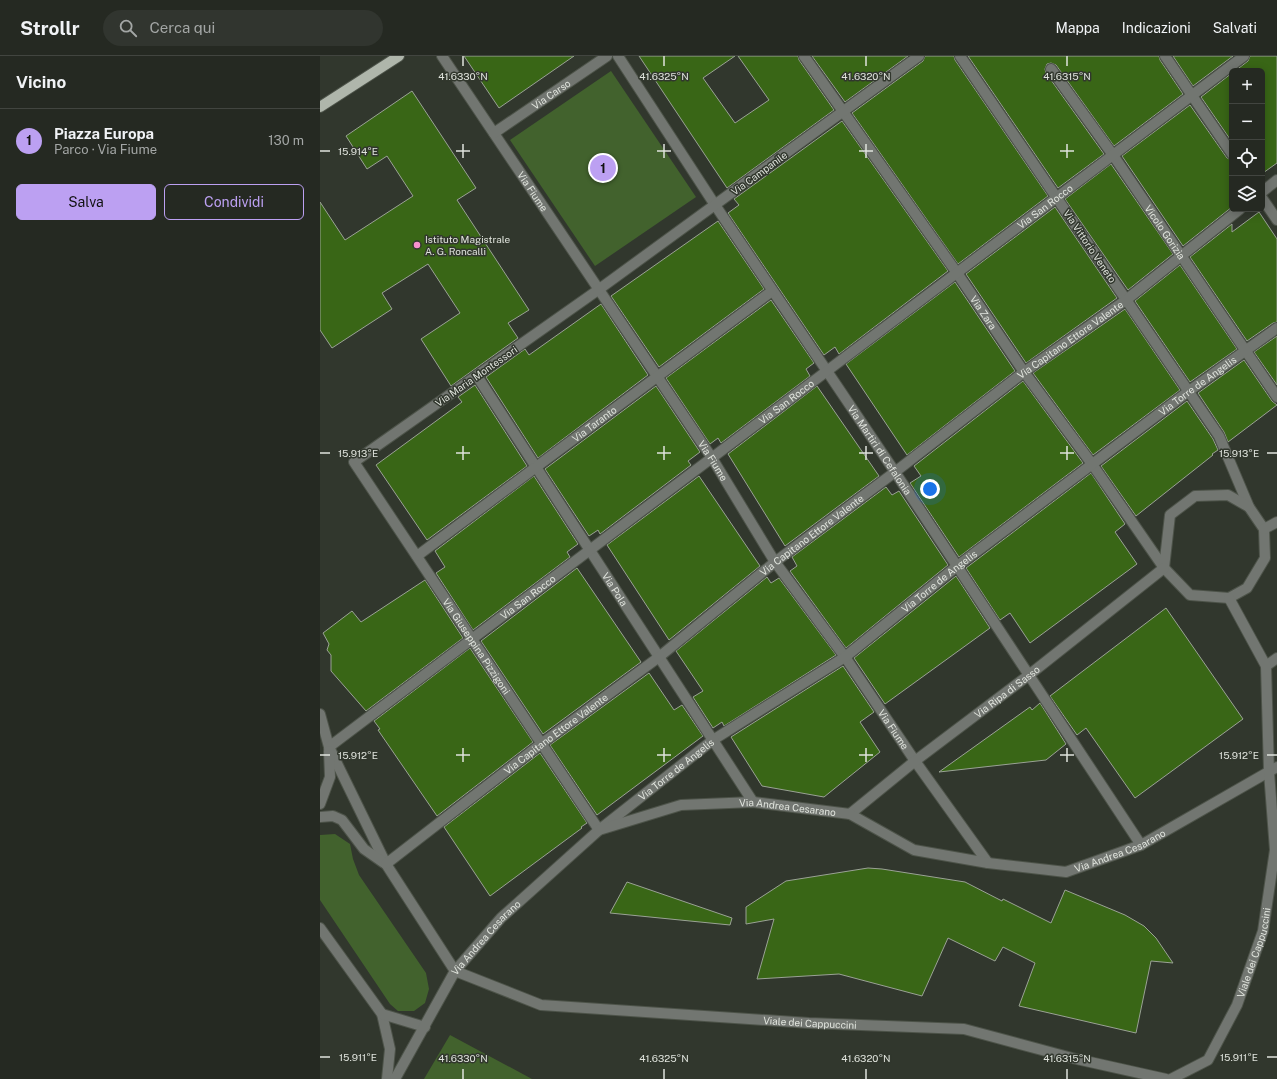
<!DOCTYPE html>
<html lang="it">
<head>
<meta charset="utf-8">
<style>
  body { margin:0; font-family:"Public Sans",sans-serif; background:#31352f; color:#f1f3f6 }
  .controls { position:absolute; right:12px; top:12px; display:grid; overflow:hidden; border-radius:6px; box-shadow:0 2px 10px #0003 }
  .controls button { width:36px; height:36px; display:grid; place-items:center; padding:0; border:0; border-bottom:1px solid #424540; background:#252922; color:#f1f3f6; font:20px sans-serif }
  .you { position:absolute; left:610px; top:433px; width:14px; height:14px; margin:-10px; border:3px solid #fff; border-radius:50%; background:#1a73e8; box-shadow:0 0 0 6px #1a73e833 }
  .badge { display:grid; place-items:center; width:26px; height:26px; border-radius:50%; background:#bca0f2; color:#111; font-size:13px; font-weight:700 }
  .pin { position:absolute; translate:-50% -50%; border:2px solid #fff; box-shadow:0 1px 4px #0006 }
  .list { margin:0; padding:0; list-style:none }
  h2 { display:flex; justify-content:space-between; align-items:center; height:52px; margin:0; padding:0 16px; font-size:17px }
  h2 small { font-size:13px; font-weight:400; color:#a3a6a5 }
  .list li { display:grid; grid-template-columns:26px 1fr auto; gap:12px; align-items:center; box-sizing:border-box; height:64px; padding:0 16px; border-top:1px solid #424540 }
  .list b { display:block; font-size:15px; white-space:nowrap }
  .list p { margin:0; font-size:13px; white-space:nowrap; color:#a3a6a5 }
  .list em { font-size:13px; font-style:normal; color:#a3a6a5 }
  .actions { display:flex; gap:8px; padding:12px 16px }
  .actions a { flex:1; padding:9px 0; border:1px solid #bca0f2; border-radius:6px; text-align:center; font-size:14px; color:#bca0f2 }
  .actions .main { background:#bca0f2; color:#111 }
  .icon { flex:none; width:22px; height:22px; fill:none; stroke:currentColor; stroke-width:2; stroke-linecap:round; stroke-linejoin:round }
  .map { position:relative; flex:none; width:957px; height:1023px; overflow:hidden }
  header { display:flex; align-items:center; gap:24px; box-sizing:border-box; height:56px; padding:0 20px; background:#252922; border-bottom:1px solid #424540 }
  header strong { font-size:19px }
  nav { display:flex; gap:22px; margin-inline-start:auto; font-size:14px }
  .search { width:280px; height:36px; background:#31352f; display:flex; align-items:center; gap:10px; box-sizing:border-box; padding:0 14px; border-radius:22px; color:#a3a6a5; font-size:15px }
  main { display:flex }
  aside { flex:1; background:#252922 }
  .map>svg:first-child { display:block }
  .green { fill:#42622d }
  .building { fill:#396616; stroke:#9aa295 }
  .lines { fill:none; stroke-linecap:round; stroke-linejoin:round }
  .minor-casing { stroke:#4d5349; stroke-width:12 }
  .major-casing { stroke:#4d5349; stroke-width:12 }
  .minor { stroke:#727671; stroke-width:10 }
  .major { stroke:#afb6ab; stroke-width:10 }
  .ticks { fill:none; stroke:#e0e4dd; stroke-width:1.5 }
  .poi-dot { fill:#f790cd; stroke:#31372d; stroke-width:1.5 }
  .labels { text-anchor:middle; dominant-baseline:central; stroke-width:3; stroke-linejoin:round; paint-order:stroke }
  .street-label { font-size:10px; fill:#e0e4dd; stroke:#31372d }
  .poi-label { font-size:10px; fill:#e0e4dd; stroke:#31372d; text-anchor:start }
  .ticks-label { font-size:10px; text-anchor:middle; fill:#e0e4dd; stroke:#31372d; stroke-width:3; stroke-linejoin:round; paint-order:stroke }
</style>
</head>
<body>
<header>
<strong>Strollr</strong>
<div class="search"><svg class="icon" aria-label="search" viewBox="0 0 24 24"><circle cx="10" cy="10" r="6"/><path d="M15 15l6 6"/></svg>Cerca qui</div>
<nav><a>Mappa</a><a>Indicazioni</a><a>Salvati</a></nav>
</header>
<main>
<aside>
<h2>Vicino<small></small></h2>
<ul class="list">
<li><span class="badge">1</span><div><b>Piazza Europa</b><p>Parco · Via Fiume</p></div><em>130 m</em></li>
</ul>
<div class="actions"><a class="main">Salva</a><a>Condividi</a></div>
</aside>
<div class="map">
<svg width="957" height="1023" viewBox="0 0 957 1023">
  <rect width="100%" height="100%" fill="#31372d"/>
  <g class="green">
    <path d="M291 15 376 141 275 210 190 84Z"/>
    <path d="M15 778 30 788 33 803 39 819 106 917 109 933 105 947 94 955H78L70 948 0 844V779Z"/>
    <path d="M130 979 212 1023H104Z"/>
  </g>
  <g class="building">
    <path d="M144 0H254L179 52Z"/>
    <path d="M319 0H415L383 22 415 67 449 44 418 0H478L479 4 514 54 407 132Z"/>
    <path d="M492 0H588L525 46Z"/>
    <path d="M605 0H634L635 4 728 140 638 208 532 57 603 5Z"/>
    <path d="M648 0H839L840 4 863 38 794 90 736 9 731 7 727 8 725 13 726 17 784 98 738 132Z"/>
    <path d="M853 0H913L873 30Z"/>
    <path d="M930 0H957V107L943 117 942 115V15H915L928 5Z"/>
    <path d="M912 17V86L881 41Z"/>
    <path d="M92 35 156 132 137 144 209 254 188 267 198 282 131 330 101 283 140 257 108 208 62 237 72 253 12 292 0 274V146L25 184 93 140 67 100 47 113 26 80Z"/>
    <path d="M870 49 907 102 912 104V151L863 190 802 100Z"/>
    <path d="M522 65 628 215 519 298 515 291 504 299 408 157 419 149 414 143Z"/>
    <path d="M791 108 853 198 808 234 745 143Z"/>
    <path d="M735 151 797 242 706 307 646 218Z"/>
    <path d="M939 156 957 183V266L953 267 927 285 870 201 912 168V176Z"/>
    <path d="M398 165 444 233 339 311 291 240Z"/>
    <path d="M860 209 917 293 870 326 815 245Z"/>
    <path d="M635 226 695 315 587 399 526 308Z"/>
    <path d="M451 244 494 307 486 313 490 320 401 387 398 382 390 388 346 322Z"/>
    <path d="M281 248 328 319 218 402 166 321 205 293 209 299Z"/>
    <path d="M805 253 860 334 773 399 713 317Z"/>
    <path d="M957 280V329L934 296Z"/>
    <path d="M924 304 952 345 957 349 908 386 904 376 878 337Z"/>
    <path d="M703 325 763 407 639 501 590 427 601 420 594 410Z"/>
    <path d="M155 329 207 410 107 484 56 409 142 346 138 341Z"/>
    <path d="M336 330 380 396 368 405 371 409 280 478 278 474 269 480 225 413Z"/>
    <path d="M497 330 559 420 465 490 408 398Z"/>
    <path d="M867 345 893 383 898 394 892 398 893 399 816 460 781 410Z"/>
    <path d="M771 417 805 468 795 476 817 508 710 587 690 557 680 564 646 512Z"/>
    <path d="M214 420 258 488 247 496 250 501 153 574 116 517 125 511 115 495Z"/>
    <path d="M379 420 440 510 349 584 287 489Z"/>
    <path d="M566 431 572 439 579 435 628 509 526 592 470 515 477 510 472 501Z"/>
    <path d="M257 512 321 606 223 678 161 585Z"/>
    <path d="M636 520 670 572 565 648 534 602Z"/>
    <path d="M447 521 451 527 459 522 516 599 404 670 402 666 393 672 373 641 383 635 356 595Z"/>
    <path d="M105 524 143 582 46 655 11 615V599L7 594 9 588 3 577 32 555 41 566Z"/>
    <path d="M846 552 923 663 815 742 766 672 757 679 730 640Z"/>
    <path d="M150 592 213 686 117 760 58 674 60 673 54 665Z"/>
    <path d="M523 610 554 656 540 666 560 696 504 741 442 730 411 681Z"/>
    <path d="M329 617 354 654 362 649 383 680 277 759 230 689Z"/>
    <path d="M720 647 746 688 726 704 619 716 710 651 712 654Z"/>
    <path d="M220 697 267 767 261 771 262 772 170 840 124 771Z"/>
    <path d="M548 812 562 813 645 826 682 845 683 843 731 867 745 834 805 859 824 870 836 882 853 907 831 905 816 977 699 950 715 907 683 891 675 905 628 882 602 940 519 918 437 923 454 863 426 868V851L466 825Z"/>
    <path d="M307 826 412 862 410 869 290 857Z"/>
  </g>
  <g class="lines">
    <defs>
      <g id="minor">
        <path id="s1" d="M122 0 392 402 455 506 525 601 595 705 668 807"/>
        <path id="s2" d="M298 0 395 149 575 416 821 789"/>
        <path id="s3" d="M484 0 637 217 704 316 772 408 844 512 870 539 909 542 927 532 945 502 944 473 929 451 899 380 640 0"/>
        <path id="s4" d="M599 0 278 234 34 406 279 774 393 684 525 601 636 511 869 335 957 272"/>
        <path d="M845 0 912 98"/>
        <path id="s5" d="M731 13 793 99 957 341"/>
        <path id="s6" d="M174 77 287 0"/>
        <path d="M942 136 957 124"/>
        <path d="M942 142 957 164"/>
        <path id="s7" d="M157 320 433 746"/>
        <path d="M944 473 957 466"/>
        <path id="s8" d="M97 500 452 235"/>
        <path d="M844 512 850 459 875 440 908 439 929 451"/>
        <path d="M946 610 957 602"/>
        <path d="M0 658 9 691 66 808 135 915"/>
        <path id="s9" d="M9 691 924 0"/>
        <path d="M0 748 10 721 9 695"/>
        <path id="s10" d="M530 758 595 705 709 619 844 512"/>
        <path d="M0 761 13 760 22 764 44 793 64 807"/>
        <path id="s11" d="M66 808 221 688 339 601 455 506 575 416 704 316 806 244 920 153"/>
        <path d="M0 872 62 958 70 993 67 1023"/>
        <path id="s12" d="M135 915 221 949 489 967 644 973 752 1002 846 1023"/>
        <path d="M62 958 105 971"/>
        <path id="s13" d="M75 1023 135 915 181 862 279 774 361 749 433 746 530 758 594 794 668 807 746 816 821 789 957 711"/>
        <path id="s14" d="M851 1023 888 1004 917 949 943 875 955 794 949 716 946 610 909 542"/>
      </g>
      <path id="major" d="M0 51 79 0"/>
    </defs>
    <use href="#minor" class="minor-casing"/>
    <use href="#major" class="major-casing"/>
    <use href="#minor" class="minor"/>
    <use href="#major" class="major"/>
  </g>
  <path class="ticks" d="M143 0V10M344 0V10M546 0V10M747 0V10M143 88V102M344 88V102M546 88V102M747 88V102M0 95H10M136 95H150M337 95H351M539 95H553M740 95H754M143 390V404M344 390V404M546 390V404M747 390V404M0 397H10M136 397H150M337 397H351M539 397H553M740 397H754M947 397H957M143 692V706M344 692V706M546 692V706M747 692V706M0 699H10M136 699H150M337 699H351M539 699H553M740 699H754M947 699H957M0 1001H10M947 1001H957M143 1013V1023M344 1013V1023M546 1013V1023M747 1013V1023"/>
  <circle class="poi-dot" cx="97" cy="189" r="4"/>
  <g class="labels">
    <g class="street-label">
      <text stroke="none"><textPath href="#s6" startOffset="69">Via Carso</textPath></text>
      <text transform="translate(439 117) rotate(-36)">Via Campanile</text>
      <text stroke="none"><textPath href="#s1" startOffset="163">Via Fiume</textPath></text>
      <text stroke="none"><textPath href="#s9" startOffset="897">Via San Rocco</textPath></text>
      <text stroke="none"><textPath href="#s5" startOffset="199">Vicolo Gorizia</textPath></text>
      <text transform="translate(770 190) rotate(56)">Via Vittorio Veneto</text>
      <text stroke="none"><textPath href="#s3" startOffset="313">Via Zara</textPath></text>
      <text stroke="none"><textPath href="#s11" startOffset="862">Via Capitano Ettore Valente</textPath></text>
      <text transform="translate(156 320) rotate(-35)">Via Maria Montessori</text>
      <text stroke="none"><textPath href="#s4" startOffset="1884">Via Torre de Angelis</textPath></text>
      <text stroke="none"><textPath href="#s9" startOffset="573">Via San Rocco</textPath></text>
      <text stroke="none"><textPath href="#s8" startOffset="221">Via Taranto</textPath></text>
      <text stroke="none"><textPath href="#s2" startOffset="473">Via Martiri di Cefalonia</textPath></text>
      <text stroke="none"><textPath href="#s1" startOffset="487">Via Fiume</textPath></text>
      <text stroke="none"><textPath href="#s11" startOffset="538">Via Capitano Ettore Valente</textPath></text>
      <text stroke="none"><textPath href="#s4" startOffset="1560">Via Torre de Angelis</textPath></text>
      <text stroke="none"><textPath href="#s7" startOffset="254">Via Pola</textPath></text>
      <text stroke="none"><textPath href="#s9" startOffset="249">Via San Rocco</textPath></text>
      <text stroke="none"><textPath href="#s4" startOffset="917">Via Giuseppina Pizzigoni</textPath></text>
      <text stroke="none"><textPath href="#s10" startOffset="199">Via Ripa di Sasso</textPath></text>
      <text stroke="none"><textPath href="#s1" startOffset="811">Via Fiume</textPath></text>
      <text stroke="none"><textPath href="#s11" startOffset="214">Via Capitano Ettore Valente</textPath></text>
      <text stroke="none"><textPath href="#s4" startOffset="1236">Via Torre de Angelis</textPath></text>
      <text stroke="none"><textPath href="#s13" startOffset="518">Via Andrea Cesarano</textPath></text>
      <text stroke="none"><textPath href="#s13" startOffset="866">Via Andrea Cesarano</textPath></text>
      <text stroke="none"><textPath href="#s13" startOffset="169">Via Andrea Cesarano</textPath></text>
      <text stroke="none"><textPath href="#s14" startOffset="159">Viale dei Cappuccini</textPath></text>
      <text stroke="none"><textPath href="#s12" startOffset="362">Viale dei Cappuccini</textPath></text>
    </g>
    <g class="poi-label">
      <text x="105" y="183">Istituto Magistrale<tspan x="105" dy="12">A. G. Roncalli</tspan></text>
    </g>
  </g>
  <g class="ticks-label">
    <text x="143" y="24">41.6330°N</text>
    <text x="344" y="24">41.6325°N</text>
    <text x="546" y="24">41.6320°N</text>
    <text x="747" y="24">41.6315°N</text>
    <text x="38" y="99">15.914°E</text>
    <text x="919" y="401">15.913°E</text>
    <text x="38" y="401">15.913°E</text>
    <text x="919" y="703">15.912°E</text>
    <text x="38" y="703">15.912°E</text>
    <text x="919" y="1005">15.911°E</text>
    <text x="38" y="1005">15.911°E</text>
    <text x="143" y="1006">41.6330°N</text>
    <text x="344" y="1006">41.6325°N</text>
    <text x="546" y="1006">41.6320°N</text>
    <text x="747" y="1006">41.6315°N</text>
  </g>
</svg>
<div class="controls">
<button>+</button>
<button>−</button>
<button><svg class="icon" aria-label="locate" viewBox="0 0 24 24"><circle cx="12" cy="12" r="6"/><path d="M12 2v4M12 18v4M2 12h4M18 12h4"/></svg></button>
<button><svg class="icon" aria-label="layers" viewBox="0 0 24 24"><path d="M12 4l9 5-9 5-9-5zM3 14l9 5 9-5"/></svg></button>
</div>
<div class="you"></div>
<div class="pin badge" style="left:283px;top:112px">1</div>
</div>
</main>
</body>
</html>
